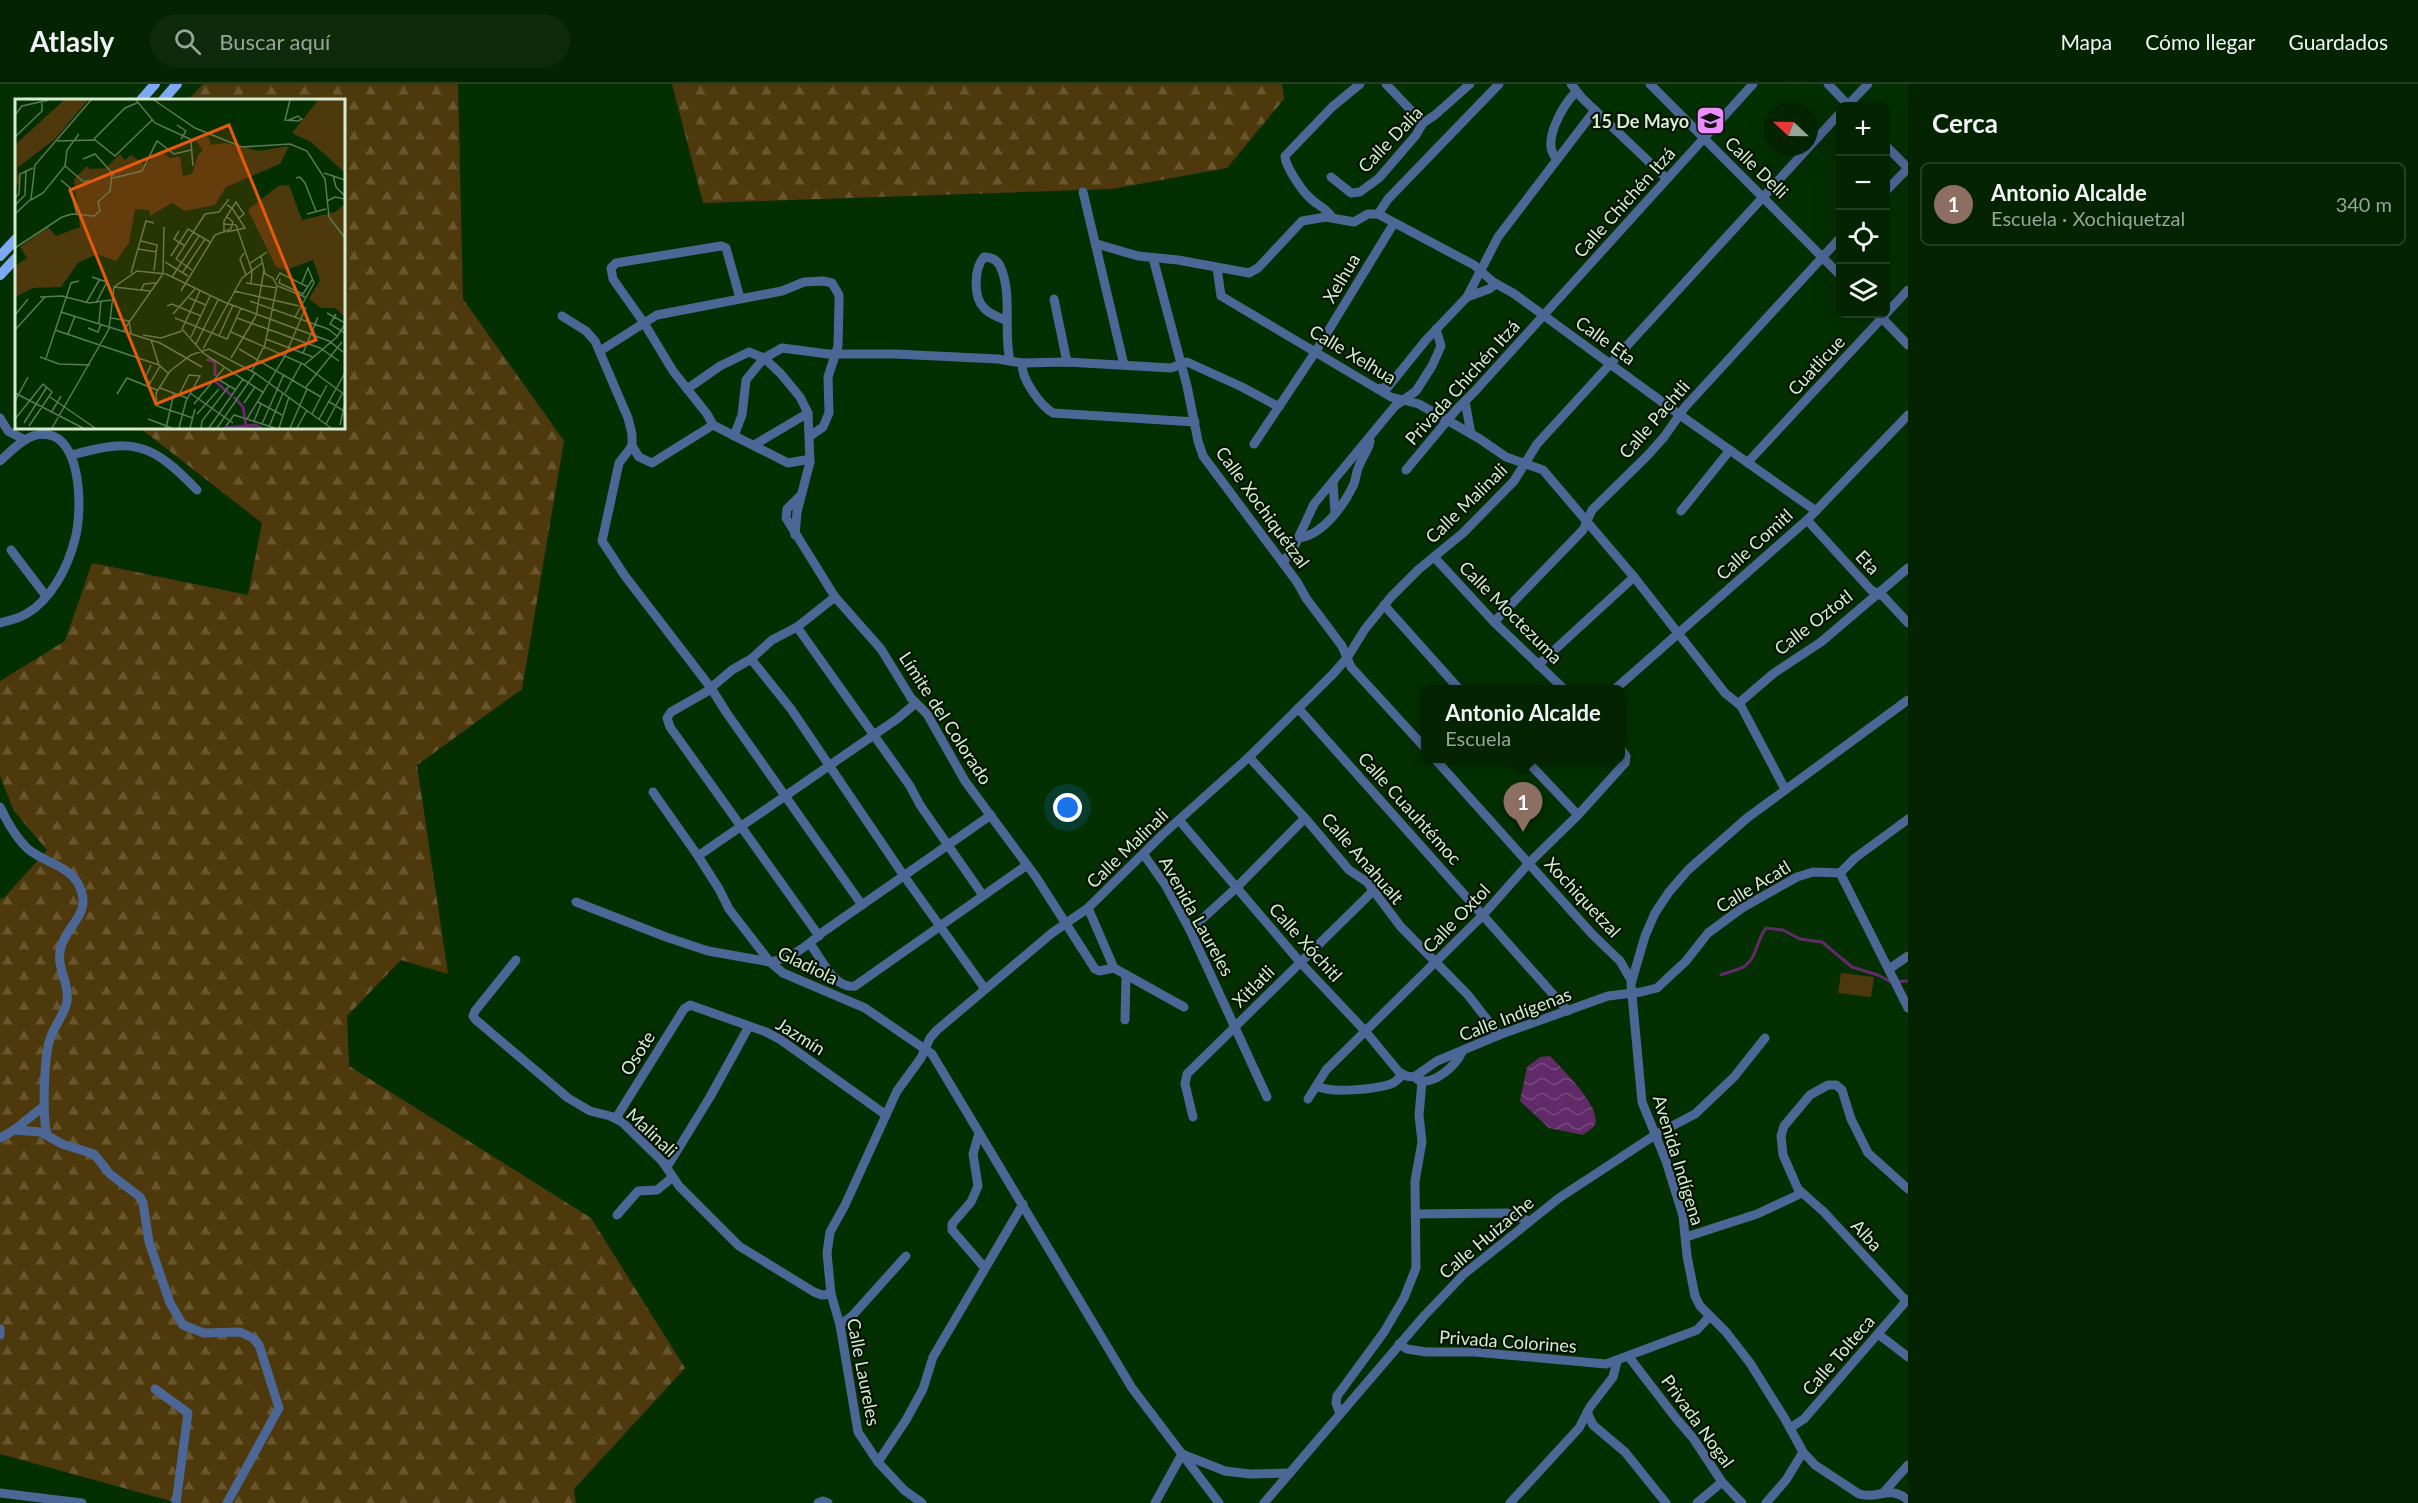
<!DOCTYPE html>
<html lang="es">
<head>
<meta charset="utf-8">
<style>
  body { margin:0; font-family:Lato,sans-serif; background:#0d2b0b; color:#f1f3f6 }
  .controls { position:absolute; right:18px; top:18px; display:grid; overflow:hidden; border-radius:9px; box-shadow:0 6px 24px #0002 }
  .controls button { width:54px; height:54px; display:grid; place-items:center; padding:0; border:0; border-bottom:2px solid #244023; background:#032301; color:#f1f3f6; font:30px sans-serif }
  .compass { position:absolute; left:1764px; top:18px; width:54px; height:54px; border-radius:50%; background:#032301; box-shadow:0 6px 24px #0002; rotate:292deg }
  .you { position:absolute; left:1068px; top:724px; width:21px; height:21px; margin:-15px; border:4px solid #fff; border-radius:50%; background:#1a73e8; box-shadow:0 0 0 9px #1a73e833 }
  .badge { display:grid; place-items:center; width:39px; height:39px; border-radius:50%; background:#1a73e8; color:#fff; font-size:20px; font-weight:700 }
  .pin { position:absolute; translate:-50% -50px; filter:drop-shadow(0 2px 3px #0008) }
  .pin::after { content:''; position:absolute; top:32px; width:21px; height:18px; background:inherit; clip-path:polygon(0 0,100% 0,50% 100%) }
  .popup { position:absolute; left:1421px; top:601px; width:204px; height:78px; box-sizing:border-box; display:grid; place-content:center; border-radius:9px; background:#032301; filter:drop-shadow(0 2px 4px #0005); font-size:20px; white-space:nowrap; color:#97a499 }
  .popup b { font-size:22px; color:#f1f3f6 }
  .popup::after { content:''; position:absolute; left:50%; top:100%; margin-left:-12px; border:12px solid transparent; border-top-color:#032301 }
  .list { margin:0; padding:0; list-style:none }
  h2 { display:flex; justify-content:space-between; align-items:center; height:78px; margin:0; padding:0 24px; font-size:26px }
  h2 small { font-size:20px; font-weight:400; color:#97a499 }
  .list li { display:grid; grid-template-columns:39px 1fr auto; gap:18px; align-items:center; box-sizing:border-box; height:84px; margin:0 12px 12px; padding:0 12px; border:2px solid #244023; border-radius:9px }
  .list b { display:block; font-size:22px; white-space:nowrap }
  .list p { margin:0; font-size:20px; white-space:nowrap; color:#97a499 }
  .list em { font-size:20px; font-style:normal; color:#97a499 }
  .icon { flex:none; width:33px; height:33px; fill:none; stroke:currentColor; stroke-width:2; stroke-linecap:round; stroke-linejoin:round }
  .map { position:relative; flex:none; width:1908px; height:1419px; overflow:hidden }
  header { display:flex; align-items:center; gap:36px; box-sizing:border-box; height:84px; padding:0 30px; background:#032301; border-bottom:2px solid #244023 }
  header strong { font-size:28px }
  nav { display:flex; gap:33px; margin-inline-start:auto; font-size:21px }
  .search { width:420px; height:54px; background:#0d2b0b; display:flex; align-items:center; gap:15px; box-sizing:border-box; padding:0 21px; border-radius:33px; color:#97a499; font-size:22px }
  main { display:flex }
  aside { flex:1; background:#032301 }
  .map>svg:first-child { display:block }
  .forest { fill:url(#forest-firs) }
  .garden { fill:#4e390c }
  .water { fill:url(#water-waves) }
  .lines { fill:none; stroke-linecap:round; stroke-linejoin:round }
  .stream { stroke:#612b6a; stroke-width:3 }
  .minor { stroke:#4c6795; stroke-width:9 }
  .major { stroke:#7da8f4; stroke-width:10 }
  .labels { text-anchor:middle; dominant-baseline:central; stroke-width:4.5; stroke-linejoin:round; paint-order:stroke }
  .poi-label { font-size:18px; font-weight:bold; fill:#d5ecd1; stroke:#041302; text-anchor:end }
  .street-label { font-size:18px; fill:#d5ecd1; stroke:#041302 }
  .inset-river { fill:none; stroke:#612b6a; stroke-width:3 }
  .inset-road { fill:none; stroke:#587b54; stroke-width:1.5 }
  .view { fill:#e8590c; fill-opacity:0.15; stroke:#e8590c; stroke-width:3 }
  .inset-edge { fill:none; stroke:#d5ecd1; stroke-width:3 }
</style>
</head>
<body>
<header>
<strong>Atlasly</strong>
<div class="search"><svg class="icon" aria-label="search" viewBox="0 0 24 24"><circle cx="10" cy="10" r="6"/><path d="M15 15l6 6"/></svg>Buscar aquí</div>
<nav><a>Mapa</a><a>Cómo llegar</a><a>Guardados</a></nav>
</header>
<main>
<div class="map">
<svg width="1908" height="1419" viewBox="0 0 1908 1419">
  <defs>
    <pattern id="forest-firs" width="22" height="20" patternUnits="userSpaceOnUse" patternTransform="scale(1.5)"><rect width="22" height="20" fill="#4e390c"/><path d="M5 1l3.5 6h-7zM16 11l3.5 6h-7z" fill="#67562e"/></pattern>
    <pattern id="water-waves" width="16" height="10" patternUnits="userSpaceOnUse" patternTransform="scale(1.5)"><rect width="16" height="10" fill="#612b6a"/><path d="M0 5q4-4 8 0t8 0" fill="none" stroke="#774a7e"/></pattern>
  </defs>
  <rect width="100%" height="100%" fill="#042f01"/>
  <g class="forest">
    <path d="M203 0H458L463 215 564 357 522 605 417 681 448 890 401 876 347 932 349 982 591 1134 685 1284 574 1405 576 1419H178L0 1370V815L4 814 47 766 14 727 0 692V597L65 557 92 479 248 511 262 439 140 344H344V16H188Z"/>
    <path d="M672 0H1282L1284 15 1227 84 1112 105 703 119Z"/>
  </g>
  <path class="garden" d="M1841 889 1874 893 1871 913 1838 909Z"/>
  <path class="water" d="M1550 972C1561 984 1605 1026 1594 1042 1592 1045 1586 1048 1583 1051L1549 1044 1520 1017 1527 983 1540 973Z"/>
  <g class="lines">
    <path class="stream" d="M1721 891C1728 888 1739 886 1745 882 1757 873 1757 855 1766 844L1783 846 1800 855 1822 858 1852 883 1878 891 1891 898 1908 897"/>
    <g class="minor">
      <path d="M1386 0 1423 39"/>
      <path d="M1571 0 1582 14 1667 95"/>
      <path d="M1650 0 1840 191"/>
      <path d="M1828 0 1849 22"/>
      <path d="M1847 22 1868 0"/>
      <path d="M1886 62 1908 84"/>
      <path d="M1556 74C1541 58 1563 21 1576 8"/>
      <path d="M1331 93 1351 109 1360 108 1379 94 1416 51 1423 39 1435 31 1470 0"/>
      <path d="M1886 107 1908 84"/>
      <path d="M1083 108 1124 281"/>
      <path d="M1378 130 1388 115 1499 0"/>
      <path d="M1332 133C1326 124 1317 121 1310 114 1302 107 1285 82 1285 72L1332 23 1360 0"/>
      <path d="M1097 160 1138 172 1178 176 1249 189 1258 184 1302 137 1326 133 1354 138 1368 130H1378L1474 181 1493 198 1513 209 1680 331 1816 427"/>
      <path d="M1153 174 1187 302 1198 357 1203 372 1297 498 1306 514 1342 562 1351 583 1426 665"/>
      <path d="M1217 184 1221 212 1391 313 1419 320 1480 355 1506 373 1543 386 1634 493 1725 609 1741 622 1785 705"/>
      <path d="M1467 213 1489 205 1496 200"/>
      <path d="M740 214 726 164 721 162 616 179 611 184 613 195 644 239 657 231 782 207 804 198 823 197 832 199 839 211V218L838 262 828 293 829 329 823 343 810 352"/>
      <path d="M1054 215 1067 278"/>
      <path d="M1879 231 1908 261"/>
      <path d="M562 232 586 247 595 257 628 334 632 350V362L639 373 652 379 713 341"/>
      <path d="M1005 236C998 233 989 230 984 224 973 213 974 184 984 173 991 173 997 176 1000 182 1013 209 1003 248 1010 277"/>
      <path d="M600 267 644 239 673 287 707 330 713 341 788 379 805 376 810 378"/>
      <path d="M1022 279C1021 295 1040 321 1053 329L1195 338"/>
      <path d="M687 305 720 282 749 268 764 274 781 290 800 313 808 329 810 378 797 428 795 451"/>
      <path d="M1378 305 1388 303 1426 256 1467 213 1498 153 1595 26"/>
      <path d="M1465 317 1471 350"/>
      <path d="M0 334 8 347 25 356"/>
      <path d="M734 352 742 331 746 296 764 274 782 264 828 270H895L998 275 1022 279 1067 278 1171 284 1187 278 1242 303 1279 323"/>
      <path d="M1254 360 1316 267 1394 139"/>
      <path d="M754 361 808 329"/>
      <path d="M632 362 619 379 602 457 625 492 711 604 726 628 862 821"/>
      <path d="M72 371C134 353 153 360 197 406"/>
      <path d="M0 377C9 369 21 356 33 352 83 337 83 427 75 455 68 483 51 516 26 530 18 535 9 536 0 539"/>
      <path d="M1748 378 1908 206"/>
      <path d="M1406 386 1456 326 1475 307 1753 0"/>
      <path d="M1333 398 1335 428"/>
      <path d="M800 412 787 425 786 434 835 513 881 565 911 614 927 630 965 697 1036 793 1095 885 1099 887 1114 884"/>
      <path d="M1681 427 1730 366"/>
      <path d="M1807 436 1871 506 1884 513 1908 539"/>
      <path d="M1299 454C1323 451 1344 421 1354 400 1356 394 1356 388 1359 382 1362 373 1369 366 1370 357"/>
      <path d="M11 466 46 512"/>
      <path d="M1434 473 1494 538 1565 606"/>
      <path d="M1283 479 1295 461 1314 420 1395 322 1416 307 1432 282 1441 262 1436 245"/>
      <path d="M1384 521 1460 606"/>
      <path d="M1494 538 1583 446 1592 426 1648 371 1664 353 1685 323 1840 154"/>
      <path d="M797 543 910 702 920 721 982 810"/>
      <path d="M751 575 791 625 904 792 985 905"/>
      <path d="M1538 581 1634 493"/>
      <path d="M1614 606 1807 436 1908 331"/>
      <path d="M1908 616 1747 734 1688 786 1669 808 1655 829 1645 852 1631 900 1642 1018 1666 1077 1683 1132 1687 1172 1695 1212 1700 1222 1726 1248 1750 1279 1785 1335 1803 1368 1815 1381 1859 1410C1879 1416 1888 1400 1908 1416"/>
      <path d="M1739 619 1774 589 1821 558 1908 484"/>
      <path d="M1298 624 1568 927"/>
      <path d="M1249 673 1305 734 1349 786 1367 798 1401 843 1468 911 1499 951"/>
      <path d="M1434 674 1592 850 1620 877 1631 896"/>
      <path d="M1524 674 1578 731"/>
      <path d="M653 708 698 772 897 635 916 619"/>
      <path d="M0 723C7 738 16 754 28 765 46 780 72 781 81 806 90 831 67 841 61 863 55 882 70 899 67 917 65 930 54 942 50 955 44 972 42 1033 47 1050"/>
      <path d="M1179 736 1300 878 1366 948 1399 988 1406 992 1414 993"/>
      <path d="M1144 771 1166 802 1190 846 1267 1013"/>
      <path d="M698 772 719 805 729 825 770 878C793 874 806 862 823 848L991 731"/>
      <path d="M1840 789 1908 924"/>
      <path d="M576 818 666 853 708 867 770 878 783 889 865 924 932 970 1132 1304 1219 1419"/>
      <path d="M1088 824 1114 884 1184 923"/>
      <path d="M1190 846 1236 804 1305 734"/>
      <path d="M819 852 670 643 667 634 671 628 706 608 732 586 751 575 772 556 797 543 835 513"/>
      <path d="M810 860C821 873 834 906 855 902L1027 781"/>
      <path d="M516 876 475 927 473 932 476 936 568 1014 590 1027 610 1032 622 1038 662 1077 679 1102 739 1162 814 1208 822 1211 831 1210"/>
      <path d="M1889 885 1908 872"/>
      <path d="M1125 936 1126 892"/>
      <path d="M1414 993 1437 977 1499 951 1608 912 1641 908 1657 904 1686 877 1708 849 1742 824 1797 793 1813 788 1840 789 1855 774 1908 735"/>
      <path d="M1418 996C1434 1002 1456 981 1462 968"/>
      <path d="M1317 1002C1331 1010 1376 1005 1391 1000 1396 998 1399 994 1402 991"/>
      <path d="M1308 1015 1326 986 1483 831 1529 779 1578 731 1625 679 1626 672 1621 665"/>
      <path d="M1193 1033 1185 1000 1187 990 1374 806"/>
      <path d="M616 1034 684 925 690 921 766 948 781 956 886 1031"/>
      <path d="M14 1046 41 1048 62 1060 94 1070 110 1090 140 1113 143 1119 149 1158 170 1219 183 1241 204 1249 240 1248 253 1254 259 1261 279 1324 227 1419"/>
      <path d="M979 1049 973 1070 978 1102 971 1118 952 1140V1146L984 1183"/>
      <path d="M0 1054 14 1046 44 1022"/>
      <path d="M667 1083 710 1013 748 944"/>
      <path d="M1416 1130 1507 1129 1529 1137"/>
      <path d="M617 1131 638 1107 657 1106 673 1093"/>
      <path d="M1686 1153 1757 1130 1802 1109"/>
      <path d="M1906 1217 1824 1128 1798 1105 1783 1071 1781 1052 1784 1042 1810 1011 1828 1001H1836L1842 1006 1851 1035 1868 1069 1908 1105"/>
      <path d="M840 1241 853 1231 906 1172"/>
      <path d="M0 1245V1251"/>
      <path d="M1878 1250 1908 1273"/>
      <path d="M1399 1260 1407 1265 1426 1268H1474L1606 1280 1697 1246 1710 1232"/>
      <path d="M1629 1273 1675 1333 1693 1354 1722 1398 1742 1419"/>
      <path d="M155 1305 188 1329 176 1419"/>
      <path d="M1587 1328 1593 1341 1625 1368 1666 1419"/>
      <path d="M1340 1330 1336 1319 1337 1312 1384 1248 1404 1214 1416 1184 1415 1097 1422 1058 1419 1031 1422 998"/>
      <path d="M1790 1344 1804 1335 1908 1215"/>
      <path d="M878 1378 906 1336 923 1305 933 1273 1023 1120"/>
      <path d="M0 1409 82 1419"/>
      <path d="M1883 1409 1908 1381"/>
      <path d="M818 1419 823 1417 828 1419"/>
      <path d="M922 1419 904 1406 878 1378 858 1348 840 1241 831 1210 827 1169 830 1148 845 1121 897 1007 921 974 930 954 937 946 1052 849 1088 824 1162 751 1249 673 1333 590 1347 574 1365 545 1391 513 1419 485 1463 449 1514 397 1537 360 1840 29"/>
      <path d="M1155 1419 1182 1370 1225 1387 1250 1390 1290 1389"/>
      <path d="M1264 1419 1424 1232 1464 1190 1559 1114 1655 1051 1695 1030 1734 993 1765 954"/>
      <path d="M1510 1419 1579 1344 1590 1323 1613 1293 1617 1278"/>
      <path d="M1697 1419 1722 1398"/>
      <path d="M1766 1419 1786 1396 1803 1368"/>
    </g>
    <g class="major">
      <path d="M141 16 155 0"/>
      <path d="M163 16 177 0"/>
      <path d="M0 172 16 155"/>
      <path d="M0 191 16 174"/>
    </g>
  </g>
  <defs>
    <symbol id="school-square" viewBox="-11 -11 22 22"><rect x="-9" y="-9" width="18" height="18" rx="4" fill="#eb8dfc" stroke="#041302"/><path d="M0-5L7-2L0 1L-7-2ZM-4 1L0 2.5L4 1V4Q0 6-4 4Z" fill="#111"/></symbol>
  </defs>
  <g fill-rule="evenodd">
    <use href="#school-square" x="1694" y="20" width="33" height="33"/>
  </g>
  <g class="labels">
    <g class="poi-label">
      <text x="1689" y="37">15 De Mayo</text>
    </g>
    <g class="street-label">
      <text transform="translate(1390 55) rotate(-46)">Calle Dalia</text>
      <text transform="translate(1757 83) rotate(44)">Calle Delli</text>
      <text transform="translate(1624 118) rotate(-48)">Calle Chichén Itzá</text>
      <text transform="translate(1341 194) rotate(-59)">Xelhua</text>
      <text transform="translate(1606 256) rotate(36)">Calle Eta</text>
      <text transform="translate(1353 270) rotate(31)">Calle Xelhua</text>
      <text transform="translate(1816 281) rotate(-47)">Cuatlicue</text>
      <text transform="translate(1462 298) rotate(-48)">Privada Chichén Itzá</text>
      <text transform="translate(1654 335) rotate(-49)">Calle Pachtli</text>
      <text transform="translate(1466 419) rotate(-44)">Calle Malinali</text>
      <text transform="translate(1263 423) rotate(54)">Calle Xochiquétzal</text>
      <text transform="translate(1754 460) rotate(-42)">Calle Comitl</text>
      <text transform="translate(1868 478) rotate(47)">Eta</text>
      <text transform="translate(1511 528) rotate(45)">Calle Moctezuma</text>
      <text transform="translate(1813 538) rotate(-38)">Calle Oztotl</text>
      <text transform="translate(946 634) rotate(57)">Límite del Colorado</text>
      <text transform="translate(1410 724) rotate(48)">Calle Cuauhtémoc</text>
      <text transform="translate(1127 764) rotate(-44)">Calle Malinali</text>
      <text transform="translate(1363 774) rotate(49)">Calle Anahualt</text>
      <text transform="translate(1753 802) rotate(-31)">Calle Acatl</text>
      <text transform="translate(1583 813) rotate(47)">Xochiquetzal</text>
      <text transform="translate(1197 832) rotate(61)">Avenida Laureles</text>
      <text transform="translate(1456 834) rotate(-46)">Calle Oxtol</text>
      <text transform="translate(1306 858) rotate(48)">Calle Xóchitl</text>
      <text transform="translate(808 881) rotate(26)">Gladiola</text>
      <text transform="translate(1253 902) rotate(-45)">Xitlatli</text>
      <text transform="translate(1515 930) rotate(-21)">Calle Indígenas</text>
      <text transform="translate(801 952) rotate(32)">Jazmín</text>
      <text transform="translate(637 969) rotate(-58)">Osote</text>
      <text transform="translate(652 1048) rotate(43)">Malinali</text>
      <text transform="translate(1679 1076) rotate(73)">Avenida Indígena</text>
      <text transform="translate(1867 1151) rotate(47)">Alba</text>
      <text transform="translate(1486 1153) rotate(-40)">Calle Huizache</text>
      <text transform="translate(1508 1257) rotate(4)">Privada Colorines</text>
      <text transform="translate(1838 1271) rotate(-49)">Calle Tolteca</text>
      <text transform="translate(864 1288) rotate(79)">Calle Laureles</text>
      <text transform="translate(1698 1337) rotate(54)">Privada Nogal</text>
    </g>
  </g>
  <g transform="translate(15 15)">
    <rect width="330" height="330" fill="#042f01"/>
    <path d="M49 1H73L40 40 2 69 5 83 0 88V46Z" fill="#4e390c"/>
    <path d="M303 1H330V74L296 43 277 34ZM193 37 196 46 211 44 244 52 274 47 265 65 211 88 200 106 170 112 157 104 135 117 134 111 120 110 114 144 101 162 82 155 63 164 46 188 18 189 0 198V167L12 159 5 148 33 128 41 137 65 128 59 80 72 67 75 70 91 69 105 55 110 61 116 56 130 66 145 52 155 59 165 58 168 77 177 75 183 56 188 51 181 42ZM274 86 287 121 320 113 330 105V218L320 209H306L294 200 305 181 298 161 271 171 261 168 233 111 263 87Z" fill="#4e390c"/>
    <path class="inset-river" d="M192 260 200 263V277M200 282 216 296M219 298 228 308 231 327M209 329 241 326 246 329"/>
    <path class="inset-road" d="M121 1 140 24 177 41M139 1 180 29 227 48 275 45 292 52 310 80 314 118 330 139M0 16 7 7 34 1M274 21 283 17 287 20 283 22 270 21 275 1M162 26 171 32 166 40M0 38 27 12V4M79 40 110 9 122 4M42 42 80 41 100 57 137 21M68 60 80 55 99 76M50 67 69 83 74 81M178 67 176 43 185 37M309 74 330 81M318 76 321 88 330 97M98 79 127 72 142 42 159 55 176 51M281 79 285 78 290 84 301 112M46 81 55 89 62 116M0 99 4 95 5 75 18 69M16 101 28 94 50 67 52 51 64 35M312 102 320 98 330 100M0 106 10 96 11 71M0 115 16 100 20 66 76 1M292 115 311 110M208 125 221 126 237 172 236 185M164 132 159 140 170 147M212 133 230 129 217 109 221 103 229 115 224 119M209 134V122L217 109 212 106M200 136 216 130 218 123 211 117M126 142 142 146 139 172M0 149 47 118 57 115 79 117 85 112 83 103 95 92 97 75M123 150 142 153M229 154 225 160 231 176M156 157 173 130 195 143M246 157 250 175 258 179 262 187 249 250M161 160 190 115 204 113 214 100M161 160 177 171M150 163 173 177M234 165 252 153M168 173 190 140M116 174 131 122 139 124M77 178 92 183 81 204M157 178 184 137M265 180 264 184 288 195 297 181M261 181 265 174 293 188M231 184 262 189M263 187 290 198M99 188 135 192M126 191 129 185 141 184M166 192 200 136M219 192 284 207M25 198 47 197 74 204 96 201M174 199 191 206M235 202 313 230 322 237M71 204 85 180M152 207 157 205 186 217M46 213 145 244 187 268M312 214 330 224M158 215 180 190M321 215 315 225 330 234M0 216 13 200M280 218 299 184 293 169 287 184M96 219 114 222 116 234M160 219 212 240 226 209M222 219 305 249 324 262M84 224 86 202M73 229 83 233 86 225M167 230 188 254 249 294M167 230 185 192M0 231 30 198M40 231 144 266 154 275M108 232 148 175 149 128M216 233 288 265 330 296M53 235 60 217M128 236 146 239 167 232M204 237 218 206M176 238 195 197M251 240 298 258M136 241 144 266M181 245 203 201M188 250 227 179 247 164M224 250 306 298M288 254 303 218M25 258 44 265 75 266M31 259 56 184 64 182M216 259 241 217 249 171M289 266 322 238 330 225M237 272 248 249M201 279 221 291M135 284 130 279 136 266M133 288 145 267M291 288 327 243M145 289 172 299M0 294 68 329M175 294 218 324M270 294 286 265M102 295 112 279 142 291M164 296 174 276 185 277 171 302 164 329M35 298 80 329M0 302 13 278M313 302 329 312M243 303 267 316M229 304 240 288M179 305 209 269M36 314 46 297M182 315 204 290M297 315 312 286M178 319 142 307 141 294 155 272 176 256 194 250 240 274 316 329M0 320 28 285 37 293 14 327M133 320 157 329M232 320 270 257 291 208M304 320 330 274M239 322 246 305M9 324 32 288M247 325 269 275M311 325 327 295M325 326 330 304M211 327 219 316 260 329M254 328 268 294M37 329 94 230 99 188 122 172 151 175 209 203 314 242 328 253M151 329 159 294M175 329 180 310M186 329 187 322 214 287M194 329 228 280M202 329 240 274M264 329 274 298M275 329 292 290M282 329 292 311"/>
    <path class="view" d="M214 26 301 241 141 305 55 91Z"/>
    <rect width="330" height="330" class="inset-edge"/>
  </g>
</svg>
<div class="controls">
<button>+</button>
<button>−</button>
<button><svg class="icon" aria-label="locate" viewBox="0 0 24 24"><circle cx="12" cy="12" r="6"/><path d="M12 2v4M12 18v4M2 12h4M18 12h4"/></svg></button>
<button><svg class="icon" aria-label="layers" viewBox="0 0 24 24"><path d="M12 4l9 5-9 5-9-5zM3 14l9 5 9-5"/></svg></button>
</div>
<svg class="compass" viewBox="-18 -18 36 36"><path d="M0-13l5 13h-10z" fill="#e53935"/><path d="M0 13l5-13h-10z" fill="#97a499"/></svg>
<div class="you"></div>
<div class="pin badge" style="left:1523px;top:748px;background:#8d6e63">1</div>
<div class="popup"><b>Antonio Alcalde</b>Escuela</div>
</div>
<aside>
<h2>Cerca<small></small></h2>
<ul class="list">
<li><span class="badge" style="background:#8d6e63">1</span><div><b>Antonio Alcalde</b><p>Escuela · Xochiquetzal</p></div><em>340 m</em></li>
</ul>
</aside>
</main>
</body>
</html>
